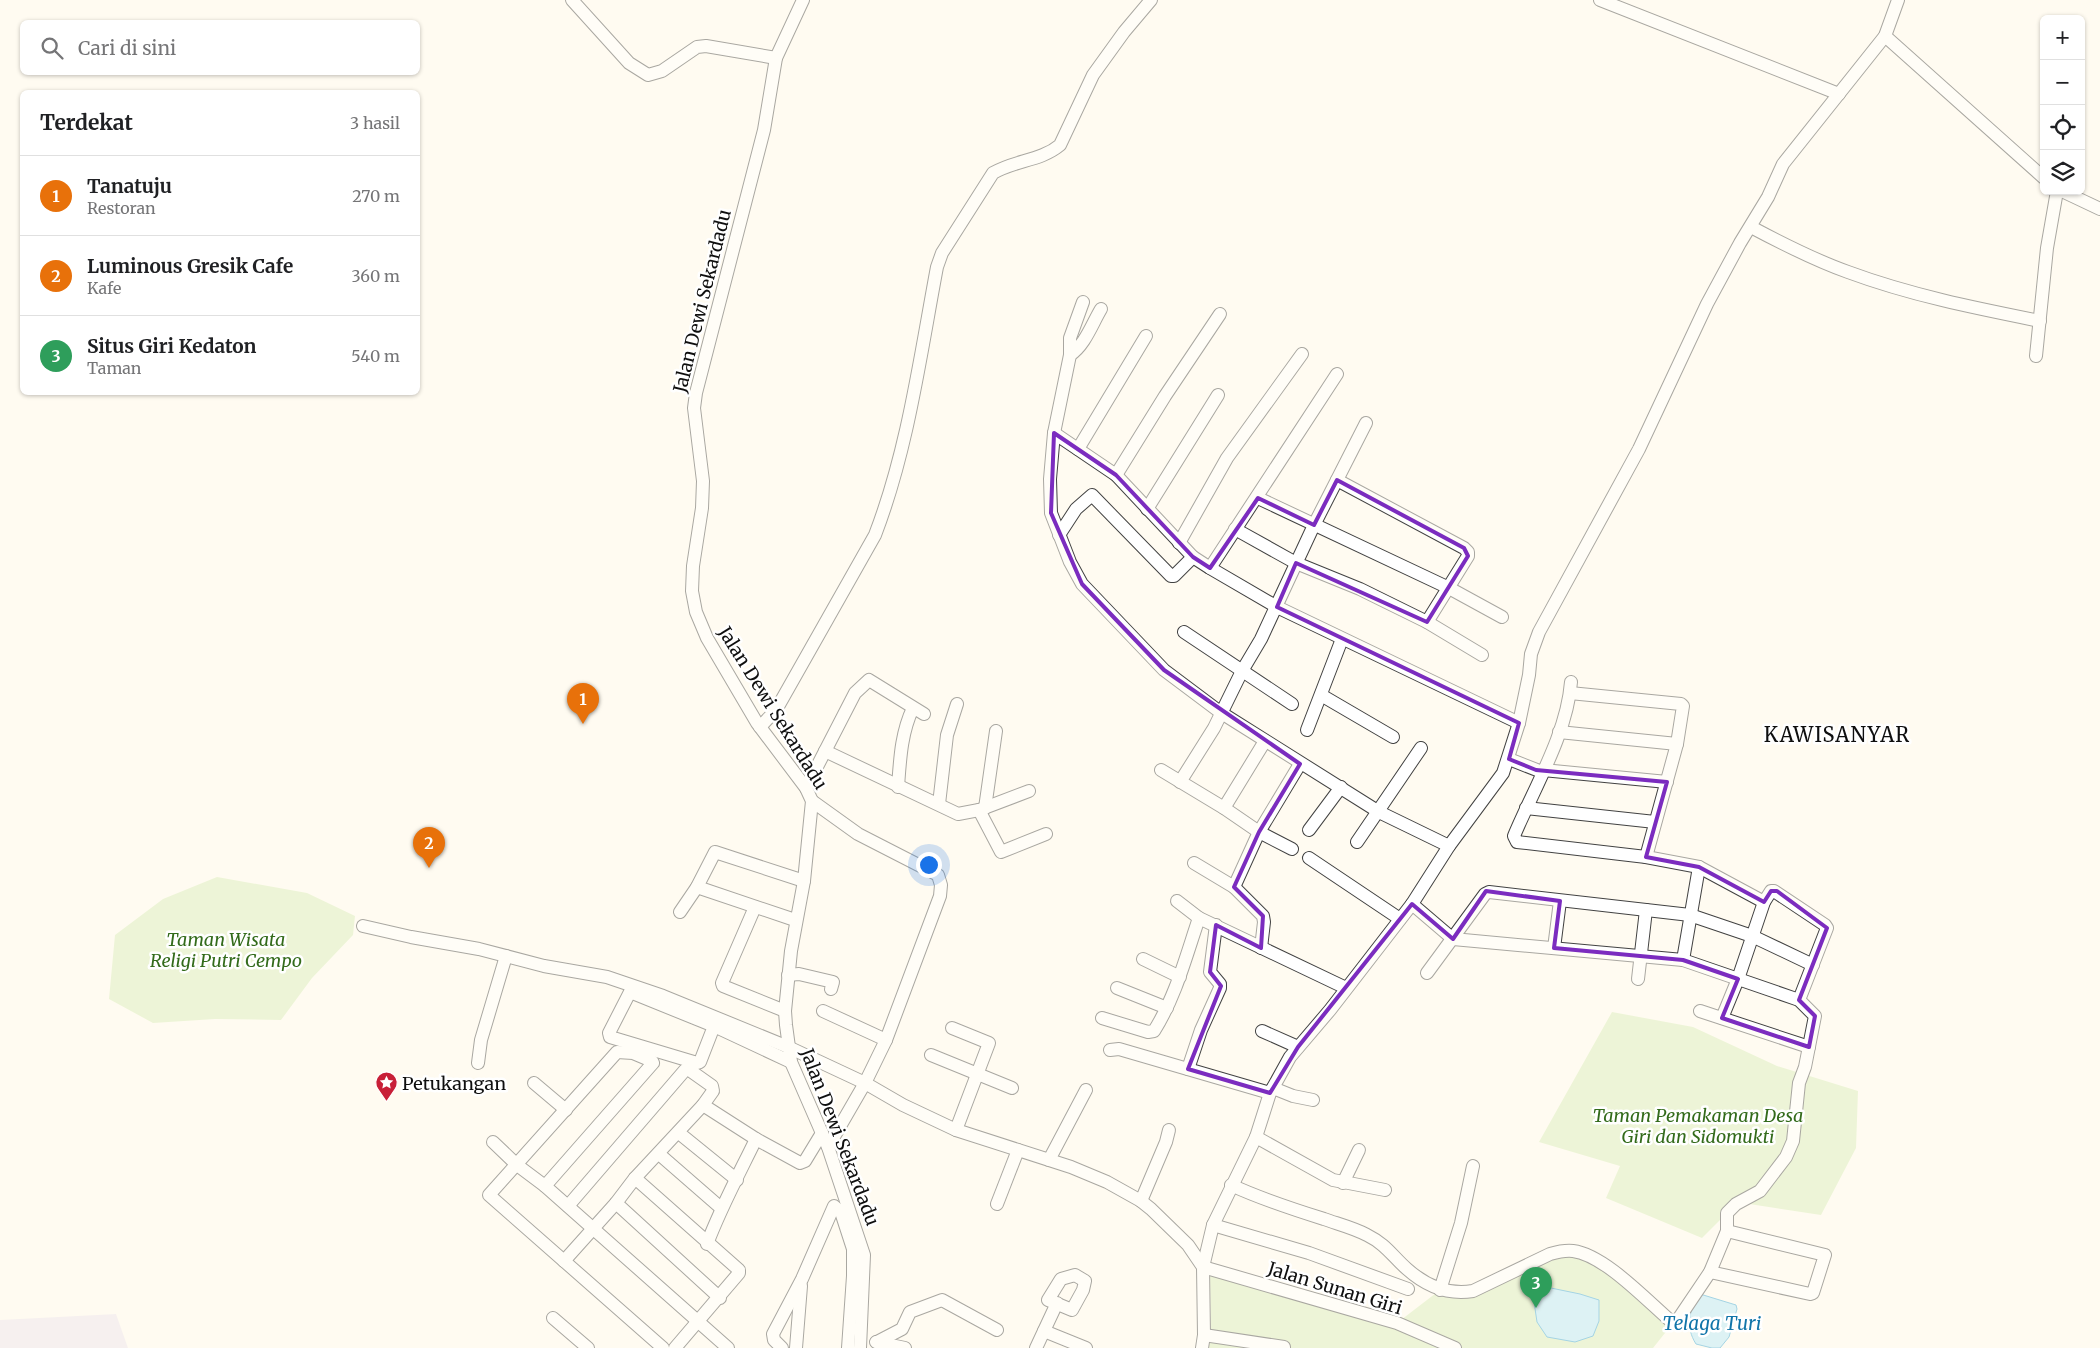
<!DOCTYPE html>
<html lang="id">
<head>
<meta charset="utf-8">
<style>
  body { margin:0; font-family:Merriweather,serif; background:#f6f6f6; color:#202124 }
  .controls { position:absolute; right:15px; top:15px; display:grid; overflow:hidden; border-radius:8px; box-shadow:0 1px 4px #0004 }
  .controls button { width:45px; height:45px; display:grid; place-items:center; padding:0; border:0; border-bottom:1px solid #e0e0e0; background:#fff; color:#202124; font:25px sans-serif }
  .you { position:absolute; left:928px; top:864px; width:18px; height:18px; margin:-12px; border:4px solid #fff; border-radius:50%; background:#1a73e8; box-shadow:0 0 0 8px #1a73e833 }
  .badge { display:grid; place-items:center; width:32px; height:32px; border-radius:50%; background:#c81f37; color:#fff; font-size:16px; font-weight:700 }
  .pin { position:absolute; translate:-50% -41px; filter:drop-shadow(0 1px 2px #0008) }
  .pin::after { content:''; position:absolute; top:26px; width:18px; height:15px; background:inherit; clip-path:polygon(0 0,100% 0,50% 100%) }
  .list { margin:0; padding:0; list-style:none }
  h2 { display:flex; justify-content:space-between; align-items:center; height:65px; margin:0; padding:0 20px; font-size:21px }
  h2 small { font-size:16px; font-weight:400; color:#757577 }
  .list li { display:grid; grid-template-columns:32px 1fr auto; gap:15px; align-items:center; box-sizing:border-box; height:80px; padding:0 20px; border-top:1px solid #e0e0e0 }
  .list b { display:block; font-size:19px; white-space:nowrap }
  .list p { margin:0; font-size:16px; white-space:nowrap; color:#757577 }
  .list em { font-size:16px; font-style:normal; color:#757577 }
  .icon { flex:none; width:28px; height:28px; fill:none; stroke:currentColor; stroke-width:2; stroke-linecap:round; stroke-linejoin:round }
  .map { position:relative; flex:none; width:2100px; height:1348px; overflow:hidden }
  .search { position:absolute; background:#fff; box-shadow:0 1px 4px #0004; left:20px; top:20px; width:400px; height:55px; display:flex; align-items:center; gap:12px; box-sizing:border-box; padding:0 18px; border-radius:8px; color:#757577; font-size:19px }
  .panel { position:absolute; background:#fff; box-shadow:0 1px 4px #0004; left:20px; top:90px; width:400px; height:305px; border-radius:8px }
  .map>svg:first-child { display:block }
  .industrial { fill:#ece3ee }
  .green { fill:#d8ecb8 }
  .water { fill:#b3e6f9; stroke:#36a4d4 }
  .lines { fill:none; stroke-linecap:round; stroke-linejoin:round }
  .minor-casing { stroke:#424242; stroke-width:14 }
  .minor { stroke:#fff; stroke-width:12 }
  .marked { fill:none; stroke:#7b2cbf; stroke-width:4; stroke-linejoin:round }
  .labels { text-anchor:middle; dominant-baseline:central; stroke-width:5; stroke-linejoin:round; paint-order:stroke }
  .street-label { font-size:18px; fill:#0f0f0f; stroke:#fff }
  .park-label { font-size:18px; font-style:italic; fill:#336b1b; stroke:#fff }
  .poi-label { font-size:18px; fill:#0f0f0f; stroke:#fff; text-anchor:start }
  .water-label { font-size:19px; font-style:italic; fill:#1175a9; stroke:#fff }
  .quarter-label { font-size:20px; letter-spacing:1px; fill:#0f0f0f; stroke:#fff }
</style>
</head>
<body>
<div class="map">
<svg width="2100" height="1348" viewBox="0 0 2100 1348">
  <rect width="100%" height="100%" fill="#fffbf1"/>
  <path class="industrial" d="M116 1314 128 1348H0V1320Z"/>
  <g class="green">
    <path d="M217 877 307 893 355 916 353 935 312 978 281 1020 215 1019 153 1023 109 999 115 935 163 899Z"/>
    <path d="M1612 1012 1693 1027 1777 1066 1858 1091 1856 1148 1821 1215 1743 1203 1736 1204 1702 1238 1606 1198 1620 1166 1539 1142Z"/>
    <path d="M1549 1254 1596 1259 1673 1323 1653 1348H1208L1211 1335 1210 1273 1397 1323 1440 1290 1460 1293Z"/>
  </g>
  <g class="water">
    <path d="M1551 1288 1580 1294 1599 1300V1321L1593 1336 1575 1342 1547 1337 1537 1322 1534 1302Z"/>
    <path d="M1700 1294 1736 1305 1737 1309 1729 1337 1720 1348H1712L1696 1344C1685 1327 1689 1309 1700 1294Z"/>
  </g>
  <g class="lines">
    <defs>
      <g id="minor">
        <path d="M572 0 629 63 648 75 662 71 697 47 706 46 776 58"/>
        <path d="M803 0 776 58 764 130 696 393 694 408 703 481 702 508 693 566 692 591 696 612 707 638 757 723 806 788 812 801 804 881 791 951 785 1011 786 1025 791 1062 828 1147 864 1255 860 1348"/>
        <path d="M1600 0 1839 94"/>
        <path d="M1885 36 2044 178"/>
        <path d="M2062 191 2100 209"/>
        <path d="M1751 227C1783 244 1814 260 1848 272 1910 295 1975 308 2040 321"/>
        <path d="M1083 302 1070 338V355L1054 433 1050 479 1051 513 1070 562 1082 584 1164 670 1220 712 1379 812 1449 846"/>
        <path d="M1070 355C1085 345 1092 324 1101 309"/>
        <path d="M2036 356 2047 248 2057 191"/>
        <path d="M1054 433 1116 475 1193 557 1210 568 1277 607 1519 723"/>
        <path d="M1078 449 1146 336"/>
        <path d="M1116 475 1165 396 1220 314"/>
        <path d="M1337 480 1464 548 1468 552V556L1427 622"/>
        <path d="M1258 498 1449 588 1502 617"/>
        <path d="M1147 509 1218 395"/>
        <path d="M1235 529 1296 563 1360 589 1427 622 1482 655"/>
        <path d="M1059 535 1076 509 1092 495 1171 576H1174L1193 557"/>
        <path d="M1179 543 1227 458 1302 354"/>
        <path d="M1210 568 1337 374"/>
        <path d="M1184 632 1292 704"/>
        <path d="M1571 682C1567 734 1534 788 1514 836L1517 842 1646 857 1699 867 1764 902"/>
        <path d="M1570 693 1681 704 1683 706 1677 744 1646 857"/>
        <path d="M1321 695 1393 737"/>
        <path d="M760 727 776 710 875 535C908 449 920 357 937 267L942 253 993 173C1015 160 1041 161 1060 145L1093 75 1124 32 1151 0"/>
        <path d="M1307 730 1342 639"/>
        <path d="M1559 732 1677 744"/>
        <path d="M825 751 958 814 979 810 1029 791"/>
        <path d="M1509 759 1542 772"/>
        <path d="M1161 770 1224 808 1259 832 1292 849"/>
        <path d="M1543 770 1667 782"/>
        <path d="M1180 782 1214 728 1242 671 1261 639 1314 525 1366 423"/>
        <path d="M898 787C900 760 901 733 913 708"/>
        <path d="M806 788 855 693 869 680 924 714"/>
        <path d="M812 801 858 834 938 875 941 885 940 896 886 1040 865 1083 828 1147"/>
        <path d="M939 804 947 735 957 704"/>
        <path d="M985 808 996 731"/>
        <path d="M1224 808 1265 741"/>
        <path d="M1526 808 1655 822"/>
        <path d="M979 810 1001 852 1046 834"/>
        <path d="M1309 830 1341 787"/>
        <path d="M1357 842 1421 748"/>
        <path d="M1309 858 1400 919"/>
        <path d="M1194 863 1234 887 1259 832 1300 764"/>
        <path d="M697 887 795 920"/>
        <path d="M1234 887 1263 916 1264 922 1261 948"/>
        <path d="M1177 901 1199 918"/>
        <path d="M1412 904 1453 939 1683 960 1799 1000 1815 1016 1805 1067 1799 1083 1793 1141 1786 1157 1760 1191 1736 1204 1727 1213V1231L1710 1272 1679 1318"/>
        <path d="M755 907 722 983 723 986 785 1011"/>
        <path d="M680 912 697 887 715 852 804 881"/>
        <path d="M363 926 411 937 479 949 544 966 607 977 663 996 788 1047 865 1083 903 1105 956 1130 1071 1167 1107 1182 1141 1201 1151 1209 1188 1245 1203 1267"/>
        <path d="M1554 948 1560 901"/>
        <path d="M1143 959 1180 977"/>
        <path d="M1683 960 1699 867"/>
        <path d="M1427 973 1485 894 1489 892 1690 915 1752 936 1813 965"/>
        <path d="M788 975 799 974 833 982 831 989"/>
        <path d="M1638 979 1646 910"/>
        <path d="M1117 988 1167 1008"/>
        <path d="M630 992 714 1026 700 1062 697 1063 610 1037 609 1033Z"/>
        <path d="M823 1011 886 1040"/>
        <path d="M1700 1011 1809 1047"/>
        <path d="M1102 1018 1148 1032 1154 1031C1176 996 1186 956 1199 918L1346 988"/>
        <path d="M1722 1018 1738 979 1764 902 1771 891H1774L1825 925 1827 928 1799 1000"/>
        <path d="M714 1026 791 1062"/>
        <path d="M952 1028 989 1043 956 1130"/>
        <path d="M1262 1031 1298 1047"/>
        <path d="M1110 1050 1119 1049 1270 1093"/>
        <path d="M931 1055 1012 1088"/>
        <path d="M478 1063 481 1040 506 956"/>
        <path d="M1188 1069 1201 1030 1220 988V984L1210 972 1216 925"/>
        <path d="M534 1083 566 1110"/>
        <path d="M1273 1088 1293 1096 1313 1100"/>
        <path d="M703 1105 756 1139 800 1163 805 1161 822 1133"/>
        <path d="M679 1133 737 1180"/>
        <path d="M1256 1137 1333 1180 1385 1190"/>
        <path d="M493 1142 517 1165 545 1186 728 1348"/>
        <path d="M659 1154 721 1208"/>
        <path d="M1049 1160 1086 1090"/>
        <path d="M635 1178 739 1270V1273L675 1348"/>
        <path d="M1343 1183 1359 1150"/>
        <path d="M1231 1185C1261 1199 1292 1209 1324 1219 1338 1224 1354 1228 1367 1235 1387 1245 1392 1256 1407 1269 1426 1286 1449 1295 1473 1291L1550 1254C1557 1252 1565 1250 1573 1251 1605 1255 1648 1302 1673 1323"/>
        <path d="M545 1186 653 1063 652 1061 633 1053 617 1052 489 1195 663 1348"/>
        <path d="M1141 1201 1166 1142 1169 1130"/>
        <path d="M616 1203 720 1298"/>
        <path d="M997 1204 1018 1150"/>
        <path d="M1213 1225 1309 1253 1408 1289"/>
        <path d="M707 1244C721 1207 739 1174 756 1139"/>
        <path d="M564 1261 616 1203 635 1178 703 1105 713 1091 712 1086 688 1069 685 1070 568 1206"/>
        <path d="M1203 1267 1397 1323 1455 1348"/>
        <path d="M1710 1272 1810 1294 1813 1293 1825 1255 1727 1231"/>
        <path d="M1075 1275 1085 1281 1083 1290 1072 1310 1048 1300 1061 1279Z"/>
        <path d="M1440 1290 1461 1223 1473 1166"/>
        <path d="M553 1318 588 1348"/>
        <path d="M1044 1331 1086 1348"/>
        <path d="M1204 1335 1284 1347"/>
        <path d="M876 1342 905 1348"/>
        <path d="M877 1342 902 1329 910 1312 942 1300 997 1330"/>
        <path d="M782 1348 774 1340 773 1334 802 1279 834 1206 841 1212 853 1249V1276L848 1348"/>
        <path d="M796 1348 801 1286"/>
        <path d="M1036 1348 1057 1303"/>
        <path d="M1202 1348 1204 1335 1203 1267 1213 1225 1256 1137 1270 1093 1290 1057 1330 1010 1412 904 1449 846 1503 773 1519 723 1529 675 1531 654 1539 632 1639 449 1707 304 1740 243 1768 197 1783 164 1885 36 1898 0"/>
      </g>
    </defs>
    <use href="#minor" class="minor-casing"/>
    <use href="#minor" class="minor"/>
  </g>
  <path d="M0 0H2100V1348H0ZM1054 433 1116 475 1193 557 1210 568 1258 498 1314 525 1337 480 1464 548 1468 556 1427 622 1296 563 1277 607 1519 723 1509 759 1536 770 1667 782 1646 857 1699 867 1764 902 1771 891H1777L1827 928 1799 1000 1815 1016 1809 1047 1722 1018 1738 979 1683 960 1554 948 1560 901 1486 891 1453 939 1412 904 1298 1047 1270 1093 1188 1069 1221 986 1210 972 1216 925 1261 948 1263 916 1234 887 1259 832 1300 764 1164 670 1082 584 1051 513Z" fill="#fffbf1" fill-opacity=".55" fill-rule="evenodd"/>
  <path class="marked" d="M1054 433 1116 475 1193 557 1210 568 1258 498 1314 525 1337 480 1464 548 1468 556 1427 622 1296 563 1277 607 1519 723 1509 759 1536 770 1667 782 1646 857 1699 867 1764 902 1771 891H1777L1827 928 1799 1000 1815 1016 1809 1047 1722 1018 1738 979 1683 960 1554 948 1560 901 1486 891 1453 939 1412 904 1298 1047 1270 1093 1188 1069 1221 986 1210 972 1216 925 1261 948 1263 916 1234 887 1259 832 1300 764 1164 670 1082 584 1051 513Z"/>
  <defs>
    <symbol id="sight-pin" viewBox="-11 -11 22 30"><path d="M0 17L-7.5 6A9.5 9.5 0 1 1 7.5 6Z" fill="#c81f37" stroke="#fff"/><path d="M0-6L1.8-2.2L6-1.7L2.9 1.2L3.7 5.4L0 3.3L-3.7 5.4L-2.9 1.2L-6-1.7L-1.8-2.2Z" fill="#fff"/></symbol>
  </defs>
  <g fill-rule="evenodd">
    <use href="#sight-pin" x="374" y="1070" width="25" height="34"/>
  </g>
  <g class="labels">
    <g class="street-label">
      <text transform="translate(702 301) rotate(-76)">Jalan Dewi Sekardadu</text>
      <text transform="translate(773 708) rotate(58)">Jalan Dewi Sekardadu</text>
      <text transform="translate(840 1137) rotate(69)">Jalan Dewi Sekardadu</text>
      <text transform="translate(1335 1288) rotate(17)">Jalan Sunan Giri</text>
    </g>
    <g class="park-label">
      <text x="226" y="939">Taman Wisata<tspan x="226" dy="21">Religi Putri Cempo</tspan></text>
      <text x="1698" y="1115">Taman Pemakaman Desa<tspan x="1698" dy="21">Giri dan Sidomukti</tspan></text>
    </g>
    <g class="poi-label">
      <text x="402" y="1083">Petukangan</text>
    </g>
    <g class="water-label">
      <text x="1712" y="1323">Telaga Turi</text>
    </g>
    <g class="quarter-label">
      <text x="1837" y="734">KAWISANYAR</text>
    </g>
  </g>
</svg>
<div class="controls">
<button>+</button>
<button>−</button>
<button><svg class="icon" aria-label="locate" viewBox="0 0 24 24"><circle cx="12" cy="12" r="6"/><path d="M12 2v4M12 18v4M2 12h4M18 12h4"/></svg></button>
<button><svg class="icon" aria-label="layers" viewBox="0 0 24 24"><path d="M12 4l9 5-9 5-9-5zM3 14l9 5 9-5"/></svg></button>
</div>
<div class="you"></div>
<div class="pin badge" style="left:583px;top:724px;background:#e8710a">1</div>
<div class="pin badge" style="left:429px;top:868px;background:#e8710a">2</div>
<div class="pin badge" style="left:1536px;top:1308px;background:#2e9e5b">3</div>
<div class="search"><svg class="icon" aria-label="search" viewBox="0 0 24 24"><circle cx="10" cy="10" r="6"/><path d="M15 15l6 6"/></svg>Cari di sini</div>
<section class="panel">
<h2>Terdekat<small>3 hasil</small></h2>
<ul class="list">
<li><span class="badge" style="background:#e8710a">1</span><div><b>Tanatuju</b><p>Restoran</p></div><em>270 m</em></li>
<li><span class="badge" style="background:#e8710a">2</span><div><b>Luminous Gresik Cafe</b><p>Kafe</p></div><em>360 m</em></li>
<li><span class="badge" style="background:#2e9e5b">3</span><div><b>Situs Giri Kedaton</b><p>Taman</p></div><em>540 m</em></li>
</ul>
</section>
</div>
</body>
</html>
